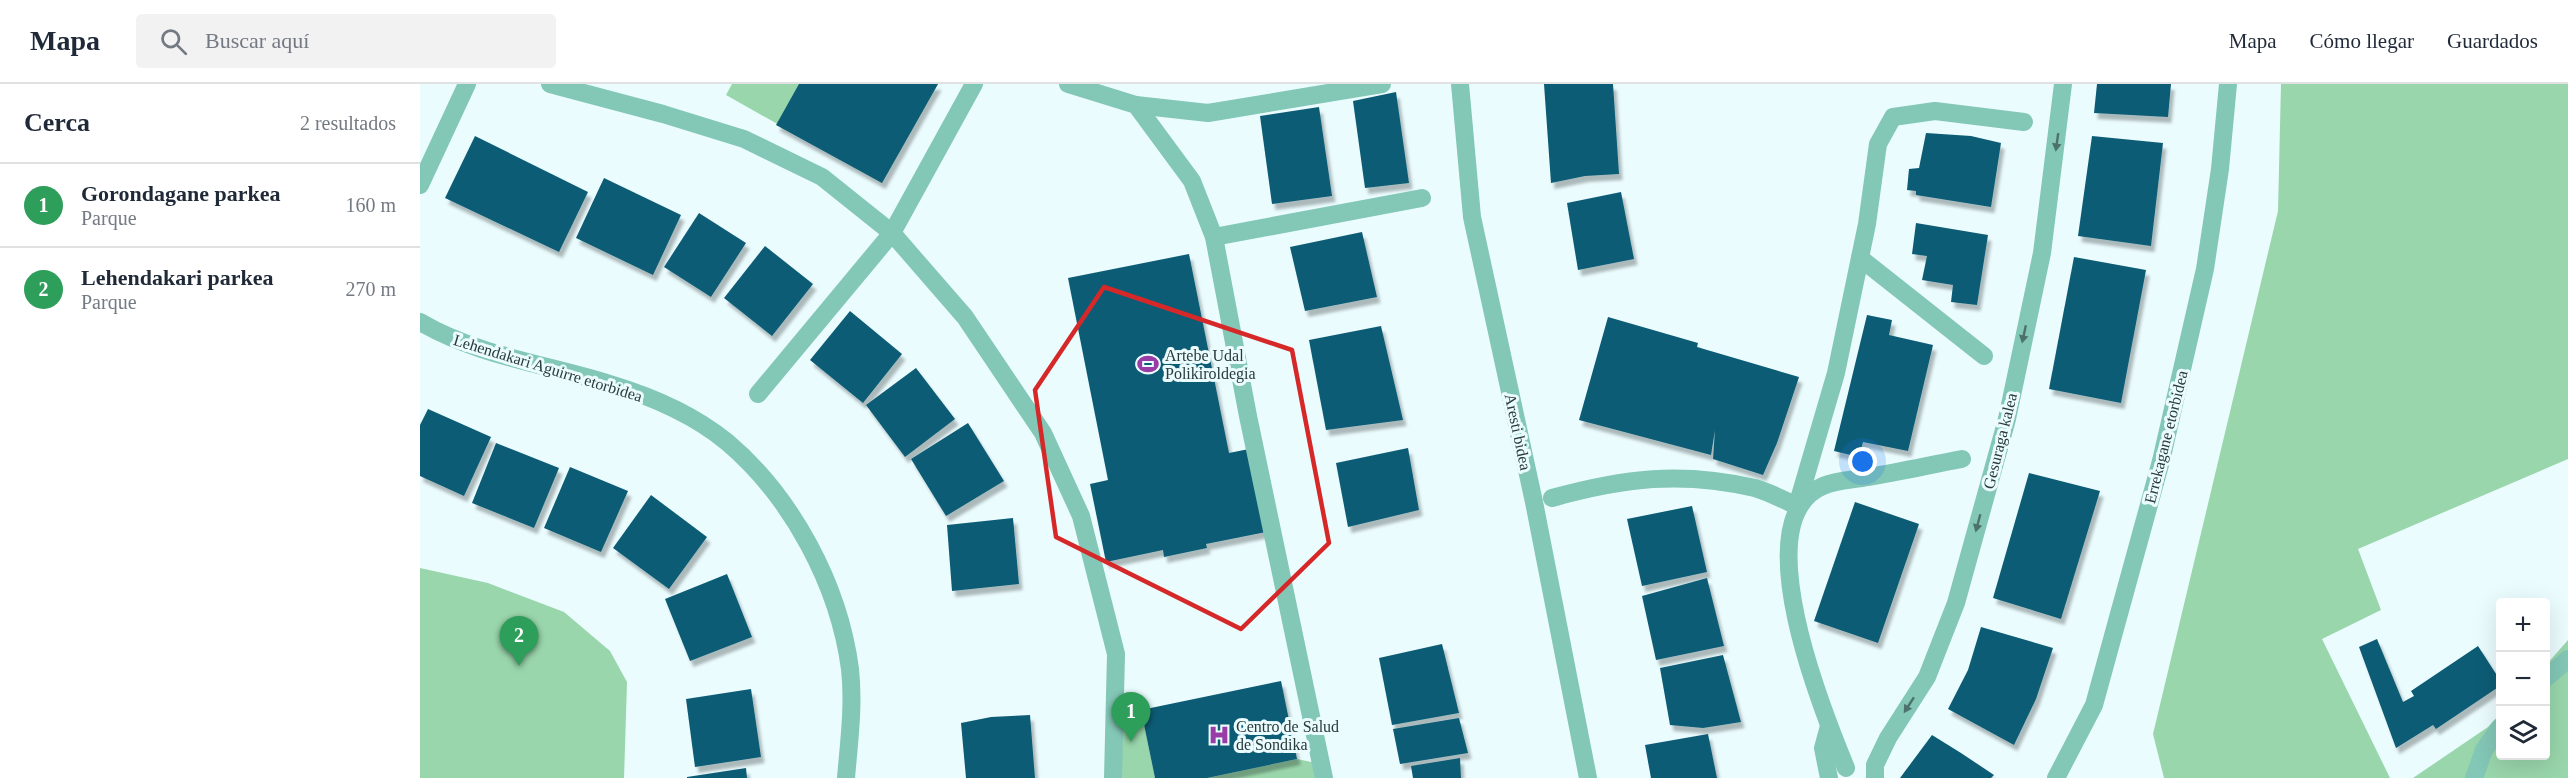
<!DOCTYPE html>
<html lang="es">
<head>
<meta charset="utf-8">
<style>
  body { margin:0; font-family:Georgia,serif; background:#f2f2f3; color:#1f2937 }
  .controls { position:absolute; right:18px; bottom:18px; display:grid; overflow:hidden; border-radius:6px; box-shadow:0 6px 24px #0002 }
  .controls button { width:54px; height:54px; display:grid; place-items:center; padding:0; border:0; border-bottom:2px solid #e0e1e3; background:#fff; color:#1f2937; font:30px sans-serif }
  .you { position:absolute; left:1443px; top:378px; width:21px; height:21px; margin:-15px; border:4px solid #fff; border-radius:50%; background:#1a73e8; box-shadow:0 0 0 9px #1a73e833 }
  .badge { display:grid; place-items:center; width:39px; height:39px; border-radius:50%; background:#b45309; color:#fff; font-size:20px; font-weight:700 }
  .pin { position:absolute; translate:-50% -50px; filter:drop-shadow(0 2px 3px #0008) }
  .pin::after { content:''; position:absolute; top:32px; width:21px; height:18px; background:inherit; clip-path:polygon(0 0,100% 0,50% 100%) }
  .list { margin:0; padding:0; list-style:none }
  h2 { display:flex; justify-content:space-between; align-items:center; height:78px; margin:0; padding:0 24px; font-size:26px }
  h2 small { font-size:20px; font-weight:400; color:#747a83 }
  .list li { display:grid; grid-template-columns:39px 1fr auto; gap:18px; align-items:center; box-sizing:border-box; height:84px; padding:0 24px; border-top:2px solid #e0e1e3 }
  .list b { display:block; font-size:22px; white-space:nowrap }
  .list p { margin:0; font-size:20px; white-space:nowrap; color:#747a83 }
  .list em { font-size:20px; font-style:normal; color:#747a83 }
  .icon { flex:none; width:33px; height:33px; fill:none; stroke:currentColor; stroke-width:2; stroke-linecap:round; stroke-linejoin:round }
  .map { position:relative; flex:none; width:2148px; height:694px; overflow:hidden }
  header { display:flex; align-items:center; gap:36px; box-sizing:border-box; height:84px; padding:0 30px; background:#fff; border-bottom:2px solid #e0e1e3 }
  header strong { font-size:28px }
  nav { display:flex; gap:33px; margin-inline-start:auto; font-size:21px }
  .search { width:420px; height:54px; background:#f2f2f3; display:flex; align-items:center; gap:15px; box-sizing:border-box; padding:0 21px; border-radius:6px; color:#747a83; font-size:22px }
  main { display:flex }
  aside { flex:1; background:#fff }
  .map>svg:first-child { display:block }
  .green { fill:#99d6ab }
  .building { fill:#0c5b74; filter:url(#shadow) }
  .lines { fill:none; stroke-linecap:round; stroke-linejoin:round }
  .minor { stroke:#83c7b6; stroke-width:18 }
  .oneway { fill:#4d726d }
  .marked { fill:none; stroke:#d62828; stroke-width:4.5; stroke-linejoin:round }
  .labels { text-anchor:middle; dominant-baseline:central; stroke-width:6; stroke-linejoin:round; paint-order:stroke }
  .poi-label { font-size:16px; fill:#293a3c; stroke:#ebfcfe; text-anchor:start }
  .street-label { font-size:16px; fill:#293a3c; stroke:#ebfcfe }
</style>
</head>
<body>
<header>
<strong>Mapa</strong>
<div class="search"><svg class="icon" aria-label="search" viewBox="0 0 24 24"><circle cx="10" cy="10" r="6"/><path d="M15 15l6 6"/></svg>Buscar aquí</div>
<nav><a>Mapa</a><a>Cómo llegar</a><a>Guardados</a></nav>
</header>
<main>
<aside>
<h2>Cerca<small>2 resultados</small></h2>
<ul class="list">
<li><span class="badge" style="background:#2e9e5b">1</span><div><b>Gorondagane parkea</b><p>Parque</p></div><em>160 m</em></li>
<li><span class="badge" style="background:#2e9e5b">2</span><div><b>Lehendakari parkea</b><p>Parque</p></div><em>270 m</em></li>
</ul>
</aside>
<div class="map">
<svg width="2148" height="694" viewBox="0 0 2148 694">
  <defs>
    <filter id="shadow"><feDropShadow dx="3.5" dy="6" stdDeviation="1.5" flood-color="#0004"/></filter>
  </defs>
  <rect width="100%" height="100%" fill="#ebfcfe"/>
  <g class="green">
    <path d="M312 0H518L462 99 306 11Z"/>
    <path d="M1861 0H2148V375L1938 465 1961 526 1902 555 1970 694H1744L1733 650 1858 127Z"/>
    <path d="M0 484 68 499 144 528 190 567 207 598 204 694H0Z"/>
    <path d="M2148 556V694H1993L2068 643 2080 630V672H2126V581Z"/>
    <path d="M721 626 735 694H694L695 639Z"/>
    <path d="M877 675 901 680 903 694H787Z"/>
  </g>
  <g class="building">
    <path d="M379 0H518L462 99 356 41Z"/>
    <path d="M1124 0H1193L1199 90 1165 92 1131 99Z"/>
    <path d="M1677 0H1751L1748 33 1674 29Z"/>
    <path d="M976 8 989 99 945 104 933 17Z"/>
    <path d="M899 23 912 112 852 120 840 32Z"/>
    <path d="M1506 49 1551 52 1581 59 1571 123 1496 111V107L1487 106 1489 85 1499 84Z"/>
    <path d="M55 52 168 108 139 168 25 114Z"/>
    <path d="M1672 52 1743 59 1731 162 1658 152Z"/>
    <path d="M184 94 261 131 233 191 156 154Z"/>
    <path d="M1201 108 1214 175 1158 186 1147 119Z"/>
    <path d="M279 129 326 159 291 213 244 183Z"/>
    <path d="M1496 139 1568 151 1557 221 1531 218 1533 201 1502 196 1507 172 1492 170Z"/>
    <path d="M942 148 957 213 885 227 870 163Z"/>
    <path d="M345 162 393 200 352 252 304 214Z"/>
    <path d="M769 170 809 369 829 365 846 448 786 460 787 464 744 473 743 466 686 478 670 400 688 396 648 194Z"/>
    <path d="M1654 173 1726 186 1701 319 1629 305Z"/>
    <path d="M430 227 482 270 443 319 390 276Z"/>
    <path d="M1447 231 1472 236 1469 251 1513 261 1488 367 1443 358 1439 373 1414 367Z"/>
    <path d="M1188 233 1278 259 1277 263 1379 293 1357 359 1343 391 1293 375 1295 346 1291 371 1159 336Z"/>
    <path d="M961 242 983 336 906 346 889 256Z"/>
    <path d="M496 284 535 335 485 373 446 321Z"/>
    <path d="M8 325 71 353 44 412 0 392V341Z"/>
    <path d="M548 339 584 397 526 432 491 375Z"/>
    <path d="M76 359 139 384 114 444 52 419Z"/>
    <path d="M988 364 999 426 928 443 916 379Z"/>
    <path d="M150 383 208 407 181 468 124 444Z"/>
    <path d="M1609 389 1680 407 1641 535 1573 514Z"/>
    <path d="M231 411 287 453 249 505 193 464Z"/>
    <path d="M1435 418 1499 440 1458 559 1394 537Z"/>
    <path d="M1272 422 1287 488 1222 502 1207 435Z"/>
    <path d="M593 434 599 500 532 507 527 441Z"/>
    <path d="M307 490 332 553 270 577 245 515Z"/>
    <path d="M1287 494 1304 562 1236 576 1222 512Z"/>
    <path d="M1561 543 1633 564 1616 615 1594 661 1528 625 1548 586Z"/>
    <path d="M1957 555 1983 618 1994 612 1991 607 2058 562 2080 596V602L2016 645 2013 641 1976 664 1939 563Z"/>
    <path d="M1022 560 1039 629 972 641 959 574Z"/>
    <path d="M1303 571 1321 638 1283 644 1250 641 1240 584Z"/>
    <path d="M861 597 877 675 787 694H735L721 626Z"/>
    <path d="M331 605 341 673 275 683 266 615Z"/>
    <path d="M610 631 615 694H546L541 639 571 633Z"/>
    <path d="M1039 634 1048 669 980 680 973 645Z"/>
    <path d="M1288 650 1297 694H1231L1225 661Z"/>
    <path d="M1512 651 1541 669 1574 691 1571 694H1480Z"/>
    <path d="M1040 674 1041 694H993L991 682Z"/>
    <path d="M326 684 327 694H267V693Z"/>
  </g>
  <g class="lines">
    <g class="minor">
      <path d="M130 0 243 30 324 55 402 93 472 149 545 233 623 349 661 432 696 570 693 694"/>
      <path d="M648 0 716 21 772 97 794 153 828 332 904 694"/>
      <path d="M1040 0 1052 133 1114 418 1168 694"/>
      <path d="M716 21 788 29 962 0"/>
      <path d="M0 101 47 0"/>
      <path d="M794 153 1002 114"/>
      <path d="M1440 174 1564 272"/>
      <path d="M0 238C58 272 126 280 190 300 230 312 274 331 307 358 372 413 419 501 430 585 434 621 429 658 426 694"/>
      <path d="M338 310 472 149 554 0"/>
      <path d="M1132 414C1204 394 1261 387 1335 404 1349 408 1364 416 1377 422L1416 289 1447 140 1458 60 1473 33 1515 27 1604 38"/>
      <path d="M2126 594 2148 575"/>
      <path d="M1409 642 1403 664 1409 694"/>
      <path d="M1426 684C1403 628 1324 435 1403 402 1416 396 1434 396 1448 393 1479 388 1510 381 1542 375"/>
      <path d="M1455 694V681L1468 654 1507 593 1536 519 1587 335 1622 169 1643 0"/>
      <path d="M1636 694 1674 621 1741 377 1785 185 1800 85 1808 0"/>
      <path d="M2054 694 2064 666 2080 643"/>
    </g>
  </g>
  <defs><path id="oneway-solid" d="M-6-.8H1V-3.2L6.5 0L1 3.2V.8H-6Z" transform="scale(1.5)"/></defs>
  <g class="oneway">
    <use href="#oneway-solid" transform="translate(1637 58) rotate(98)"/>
    <use href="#oneway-solid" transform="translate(1604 250) rotate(102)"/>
    <use href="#oneway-solid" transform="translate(1558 439) rotate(105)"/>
    <use href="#oneway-solid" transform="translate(1489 621) rotate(123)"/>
  </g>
  <path class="marked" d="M684 203 872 266 909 459 821 545 636 453 615 306Z"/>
  <defs>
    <symbol id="stadium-bare" viewBox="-9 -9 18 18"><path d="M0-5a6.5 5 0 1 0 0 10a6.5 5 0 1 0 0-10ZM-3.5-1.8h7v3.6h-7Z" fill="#9a3ca5" stroke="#ebfcfe" stroke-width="2.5" paint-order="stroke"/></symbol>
    <symbol id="hospital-bare" viewBox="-9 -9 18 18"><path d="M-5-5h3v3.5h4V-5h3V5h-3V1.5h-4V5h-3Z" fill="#9a3ca5" stroke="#ebfcfe" stroke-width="2.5" paint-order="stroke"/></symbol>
  </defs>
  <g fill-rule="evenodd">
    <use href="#stadium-bare" x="713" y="265" width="30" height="30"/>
    <use href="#hospital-bare" x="784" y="636" width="30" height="30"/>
  </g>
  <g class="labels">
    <g class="poi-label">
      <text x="745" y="271">Artebe Udal<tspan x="745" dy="18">Polikiroldegia</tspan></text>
      <text x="816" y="642">Centro de Salud<tspan x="816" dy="18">de Sondika</tspan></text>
    </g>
    <g class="street-label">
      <text transform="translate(128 284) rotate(17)">Lehendakari Aguirre etorbidea</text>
      <text transform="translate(1098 348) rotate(78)">Aresti bidea</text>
      <text transform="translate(1746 353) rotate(-76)">Errekagane etorbidea</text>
      <text transform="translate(1580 357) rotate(-76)">Gesuraga kalea</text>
    </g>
  </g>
</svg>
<div class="controls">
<button>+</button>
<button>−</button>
<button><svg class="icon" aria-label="layers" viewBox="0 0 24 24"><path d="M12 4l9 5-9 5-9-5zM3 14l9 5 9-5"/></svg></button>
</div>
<div class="you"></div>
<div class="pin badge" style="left:711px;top:658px;background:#2e9e5b">1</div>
<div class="pin badge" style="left:99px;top:582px;background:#2e9e5b">2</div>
</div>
</main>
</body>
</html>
